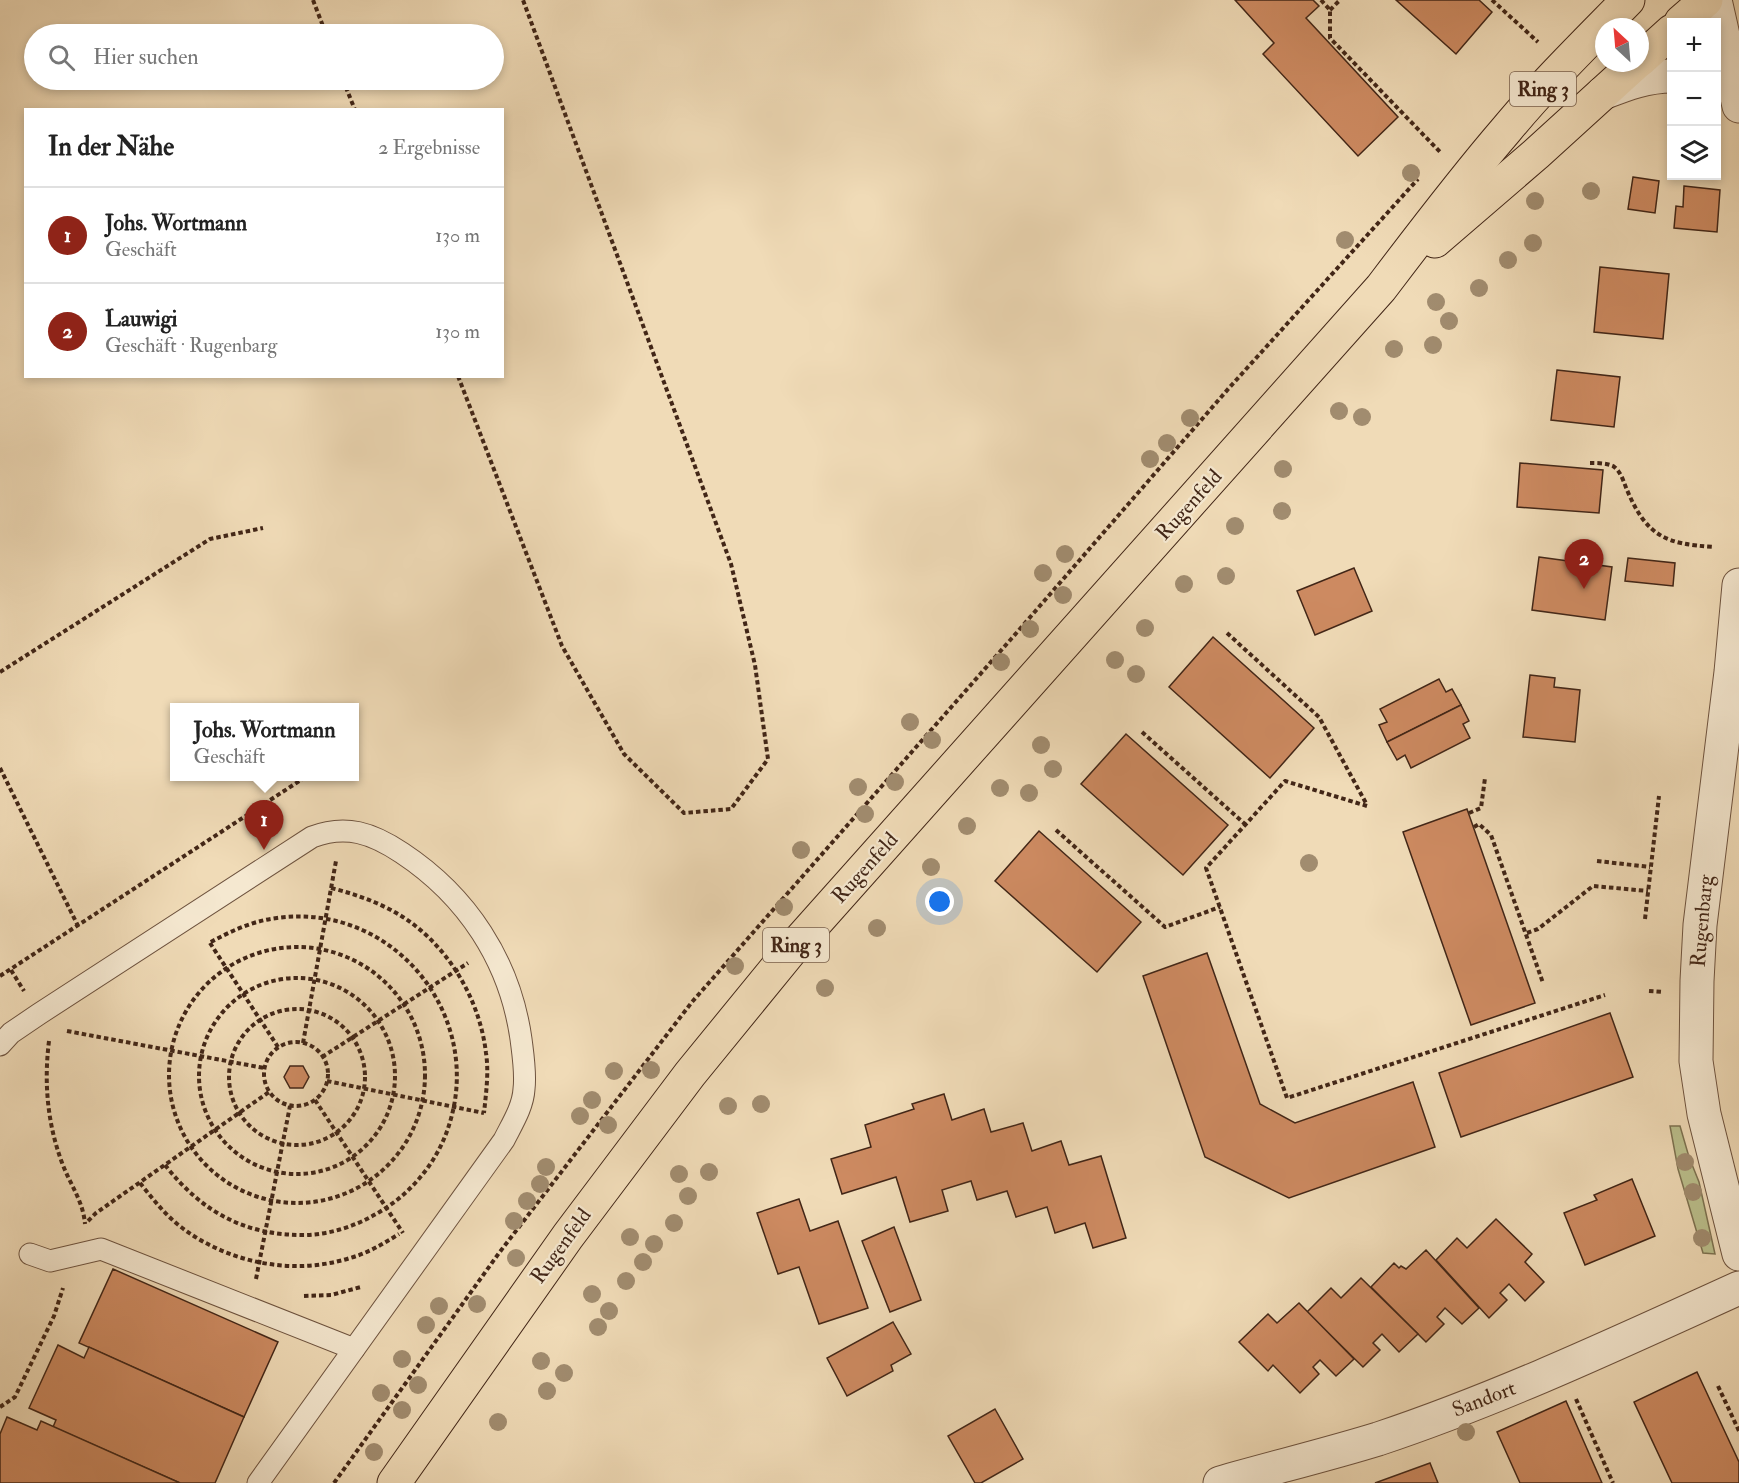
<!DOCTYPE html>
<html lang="de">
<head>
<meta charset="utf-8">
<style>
  body { margin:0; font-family:"IM FELL Double Pica",serif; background:#f2f2f2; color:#222 }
  .controls { position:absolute; right:18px; top:18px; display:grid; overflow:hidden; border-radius:0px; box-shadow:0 3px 9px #0003 }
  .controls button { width:54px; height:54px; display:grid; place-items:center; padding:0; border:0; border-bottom:2px solid #e0e0e0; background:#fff; color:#222; font:30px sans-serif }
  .compass { position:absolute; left:1595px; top:18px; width:54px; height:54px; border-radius:50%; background:#fff; box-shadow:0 3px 9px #0003; rotate:334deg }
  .you { position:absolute; left:940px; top:902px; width:21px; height:21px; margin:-15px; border:4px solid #fff; border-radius:50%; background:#1a73e8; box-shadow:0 0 0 9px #1a73e833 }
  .badge { display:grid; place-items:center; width:39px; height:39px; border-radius:50%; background:#8f2418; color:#fff; font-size:20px; font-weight:700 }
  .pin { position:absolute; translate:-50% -50px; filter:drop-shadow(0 2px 3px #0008) }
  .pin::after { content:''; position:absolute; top:32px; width:21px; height:18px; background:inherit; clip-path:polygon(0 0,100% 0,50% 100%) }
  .popup { position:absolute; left:170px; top:703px; width:189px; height:78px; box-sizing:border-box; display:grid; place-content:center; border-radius:0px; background:#fff; filter:drop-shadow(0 2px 4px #0005); font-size:20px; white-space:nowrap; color:#767676 }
  .popup b { font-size:22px; color:#222 }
  .popup::after { content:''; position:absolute; left:50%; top:100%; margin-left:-12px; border:12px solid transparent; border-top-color:#fff }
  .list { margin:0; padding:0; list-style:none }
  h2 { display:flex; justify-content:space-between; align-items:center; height:78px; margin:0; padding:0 24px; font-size:26px }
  h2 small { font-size:20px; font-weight:400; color:#767676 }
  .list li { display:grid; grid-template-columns:39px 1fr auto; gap:18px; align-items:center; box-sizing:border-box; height:96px; padding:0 24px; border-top:2px solid #e0e0e0 }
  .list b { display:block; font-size:22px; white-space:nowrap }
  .list p { margin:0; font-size:20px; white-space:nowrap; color:#767676 }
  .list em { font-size:20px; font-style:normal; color:#767676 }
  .icon { flex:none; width:33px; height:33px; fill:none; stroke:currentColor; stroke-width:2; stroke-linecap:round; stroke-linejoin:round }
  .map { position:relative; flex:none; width:1739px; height:1483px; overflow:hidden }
  .search { position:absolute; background:#fff; box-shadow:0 3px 9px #0003; left:24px; top:24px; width:480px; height:66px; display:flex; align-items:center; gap:15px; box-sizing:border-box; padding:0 21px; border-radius:33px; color:#767676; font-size:22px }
  .panel { position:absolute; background:#fff; box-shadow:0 3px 9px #0003; left:24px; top:108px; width:480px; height:270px; border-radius:0px }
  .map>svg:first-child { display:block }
  .green { fill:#bbc08d; stroke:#7e7352; stroke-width:1.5 }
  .building { fill:#cd8a61; stroke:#422617; stroke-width:1.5 }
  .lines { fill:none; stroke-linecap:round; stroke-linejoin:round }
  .service-casing { stroke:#6e533f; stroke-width:23 }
  .minor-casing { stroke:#6e533f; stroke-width:35 }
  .tertiary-casing { stroke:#6e533f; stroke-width:35 }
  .primary-casing { stroke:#422617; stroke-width:35 }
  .path { stroke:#422617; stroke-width:4; stroke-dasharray:4.5 3; stroke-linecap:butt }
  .service { stroke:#f5e8d0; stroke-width:21 }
  .minor { stroke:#f5e8d0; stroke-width:33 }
  .tertiary { stroke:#f5e8d0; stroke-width:33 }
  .primary { stroke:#f0dbb7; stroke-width:33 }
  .tree { fill:#a18c6f }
  .labels { text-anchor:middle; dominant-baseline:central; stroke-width:4.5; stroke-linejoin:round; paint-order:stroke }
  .shield { fill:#f5e8d0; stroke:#78604e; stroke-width:1.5 }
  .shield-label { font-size:20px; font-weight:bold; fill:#422617 }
  .street-label { font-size:21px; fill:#422617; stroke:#f5e8d0 }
</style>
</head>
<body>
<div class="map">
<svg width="1739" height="1483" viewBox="0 0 1739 1483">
  <rect width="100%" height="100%" fill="#f0dbb7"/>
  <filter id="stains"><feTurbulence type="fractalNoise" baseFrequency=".00333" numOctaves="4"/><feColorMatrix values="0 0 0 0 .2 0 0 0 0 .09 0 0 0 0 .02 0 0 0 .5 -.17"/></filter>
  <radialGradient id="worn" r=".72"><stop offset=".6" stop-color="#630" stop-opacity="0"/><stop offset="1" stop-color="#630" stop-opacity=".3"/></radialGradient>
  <path class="green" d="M1670 1126H1680L1689 1157 1699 1182 1715 1254 1703 1253 1678 1169Z"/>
  <g class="building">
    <path d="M1235 0H1313L1319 6 1306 18 1398 117 1358 156 1263 54 1274 43Z"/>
    <path d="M1396 0H1479L1492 12 1456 54Z"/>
    <path d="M1633 177 1659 181 1655 213 1628 209Z"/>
    <path d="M1684 186 1720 190 1717 232 1674 228 1676 206 1683 207Z"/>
    <path d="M1600 267 1669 274 1663 339 1594 332Z"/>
    <path d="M1557 370 1620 377 1614 427 1551 420Z"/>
    <path d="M1520 463 1603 470 1599 513 1517 507Z"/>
    <path d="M1539 557 1612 567 1605 620 1532 610Z"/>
    <path d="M1628 558 1675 563 1673 586 1625 581Z"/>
    <path d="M1354 568 1372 611 1315 635 1297 591Z"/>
    <path d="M1213 637 1314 728 1270 778 1169 687Z"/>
    <path d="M1530 675 1555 678 1554 687 1580 690 1575 742 1523 737Z"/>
    <path d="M1439 679 1446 692 1452 689 1461 705 1387 742 1379 725 1387 722 1380 709Z"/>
    <path d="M1461 705 1469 721 1463 724 1470 738 1411 768 1405 755 1397 760 1387 742Z"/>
    <path d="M1126 734 1228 825 1183 875 1081 784Z"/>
    <path d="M1467 809 1535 1003 1471 1025 1403 832Z"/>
    <path d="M1039 831 1141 922 1097 972 995 881Z"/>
    <path d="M1207 953 1260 1104 1295 1123 1413 1082 1435 1147 1289 1198 1205 1157 1143 976Z"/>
    <path d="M1610 1013 1633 1077 1461 1137 1439 1073Z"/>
    <path d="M290 1066H303L309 1077 303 1088H290L284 1077Z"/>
    <path d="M944 1094 952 1120 984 1109 991 1132 1023 1123 1032 1151 1061 1141 1069 1165 1101 1156 1126 1238 1093 1248 1085 1223 1055 1233 1047 1207 1016 1217 1007 1191 977 1200 971 1181 942 1190 948 1211 910 1222 896 1177 842 1194 831 1159 871 1147 865 1125 914 1109 912 1104Z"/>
    <path d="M1632 1179 1655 1236 1585 1265 1564 1213 1597 1200 1594 1195Z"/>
    <path d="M799 1199 810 1231 838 1221 868 1308 819 1324 799 1267 778 1274 757 1213Z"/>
    <path d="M1496 1219 1532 1254 1525 1262 1544 1282 1525 1301 1509 1284 1500 1293 1507 1300 1489 1318 1436 1260 1457 1238 1467 1248Z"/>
    <path d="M894 1227 921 1300 890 1312 862 1241Z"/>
    <path d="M1426 1250 1479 1308 1462 1324 1445 1308 1437 1317 1444 1324 1426 1342 1371 1287 1394 1263 1399 1268 1401 1266 1406 1269Z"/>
    <path d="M113 1269 278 1342 244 1417 79 1343Z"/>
    <path d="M1361 1278 1418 1334 1399 1352 1382 1334 1373 1343 1380 1350 1363 1367 1307 1312 1331 1288 1341 1298Z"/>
    <path d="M1299 1303 1354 1359 1336 1376 1320 1360 1313 1367 1319 1374 1300 1393 1273 1365 1268 1371 1239 1342 1268 1314 1277 1323Z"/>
    <path d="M893 1322 911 1354 891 1365 893 1371 847 1396 827 1358Z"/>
    <path d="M58 1345 84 1358 89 1347 244 1417 215 1483H180L53 1427 56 1420 29 1408Z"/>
    <path d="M1697 1372 1739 1462V1483H1672L1634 1402Z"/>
    <path d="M1566 1401 1602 1483H1520L1497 1432Z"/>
    <path d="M995 1409 1023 1459 981 1483H975L948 1436Z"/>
    <path d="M7 1417 37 1430 41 1421 180 1483H0V1434Z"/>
    <path d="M1430 1463 1438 1483H1375Z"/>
  </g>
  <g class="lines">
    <defs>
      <g id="service">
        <path d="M0 1045 11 1033 39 1014 312 837C346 824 372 833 402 853 467 896 510 961 521 1039 523 1055 526 1073 524 1089 523 1107 512 1124 504 1140L258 1483"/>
        <path d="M30 1254 50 1261 101 1249 354 1349"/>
      </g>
      <path id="minor" d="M1220 1483C1272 1468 1326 1455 1378 1439 1501 1398 1620 1342 1739 1288"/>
      <g id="tertiary">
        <path d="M1715 0 1739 106"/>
        <path d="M1603 93C1626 84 1647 76 1672 76"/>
        <path d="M1739 585 1731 672 1700 925 1697 981 1696 1061 1704 1114 1739 1254"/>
      </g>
      <g id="primary">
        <path d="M1681 22 1706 0"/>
        <path d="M1640 60 1672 31"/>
        <path d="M1435 241 1536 154 1636 63"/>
        <path d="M394 1483 568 1236 690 1074 792 949 1381 288C1422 234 1462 181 1506 130 1544 84 1587 42 1628 0"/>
      </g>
    </defs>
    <use href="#service" class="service-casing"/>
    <use href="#minor" class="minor-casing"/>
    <use href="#tertiary" class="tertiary-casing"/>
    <use href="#primary" class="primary-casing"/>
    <g class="path">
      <path d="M313 0 326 34"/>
      <path d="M1321 0 1330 10V38L1441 153"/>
      <path d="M1492 0 1538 42"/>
      <path d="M1330 10 1340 0"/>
      <path d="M343 80 355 110"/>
      <path d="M458 376 562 646 624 754 684 813 731 809 768 759 755 665 731 564 523 0"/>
      <path d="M1590 463C1597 463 1606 463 1613 466 1621 471 1624 483 1627 490 1647 537 1666 544 1714 547"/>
      <path d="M1227 633 1319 717 1367 805"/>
      <path d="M0 672 210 539 263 528"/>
      <path d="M1142 732 1246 825"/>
      <path d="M0 768 78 926"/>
      <path d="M1367 806 1285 781 1206 868 1287 1098 1605 995"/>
      <path d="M1469 813 1481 808 1485 778"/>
      <path d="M1474 827 1479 824 1491 835 1543 983"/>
      <path d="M1056 830 1165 927 1220 907"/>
      <path d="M1597 861 1650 867"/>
      <path d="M331 888C351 893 369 899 387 908 442 935 479 994 486 1053 489 1073 486 1093 484 1113"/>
      <path d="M1645 919 1659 796"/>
      <path d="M1527 933 1538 929 1593 886 1648 891"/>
      <path d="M210 943 278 1047"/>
      <circle cx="297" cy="1075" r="128"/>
      <path d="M11 970 24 991"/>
      <path d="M0 976 307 776"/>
      <circle cx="297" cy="1076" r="98"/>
      <path d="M1649 991 1663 992"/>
      <circle cx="297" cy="1077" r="68"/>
      <path d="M67 1031 264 1068"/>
      <path d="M49 1041C44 1081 47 1121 61 1160 69 1183 83 1200 85 1224"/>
      <circle cx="296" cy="1074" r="32"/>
      <path d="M303 1043 336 861"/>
      <path d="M322 1057 468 963"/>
      <path d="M327 1081 484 1113"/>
      <path d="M315 1100 403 1233"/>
      <path d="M165 1165C202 1212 245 1236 306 1235 339 1234 371 1220 397 1200 422 1180 441 1153 450 1122 483 1013 392 902 277 918 252 921 231 931 209 943"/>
      <path d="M140 1183C153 1199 165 1215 181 1227 228 1263 293 1276 350 1258 368 1253 383 1244 399 1234"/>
      <path d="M88 1221 96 1213 269 1092"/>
      <path d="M256 1279 290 1106"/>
      <path d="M304 1296 331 1295 361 1287"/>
      <path d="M1718 1386 1739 1431"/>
      <path d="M1576 1399 1613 1483"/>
      <path d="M0 1407 15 1397 54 1316 63 1288"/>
      <path d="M334 1483 499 1253 692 1002 1012 638 1229 388 1418 179"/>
    </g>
    <use href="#service" class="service"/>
    <use href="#minor" class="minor"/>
    <use href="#tertiary" class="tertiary"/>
    <use href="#primary" class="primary"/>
  </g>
  <g class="tree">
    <circle cx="1411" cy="173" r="9"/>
    <circle cx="1591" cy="191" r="9"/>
    <circle cx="1535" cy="201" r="9"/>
    <circle cx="1345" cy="240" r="9"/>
    <circle cx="1533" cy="243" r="9"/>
    <circle cx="1508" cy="260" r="9"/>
    <circle cx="1479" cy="288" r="9"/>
    <circle cx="1436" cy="302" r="9"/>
    <circle cx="1449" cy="321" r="9"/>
    <circle cx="1433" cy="345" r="9"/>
    <circle cx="1394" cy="349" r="9"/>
    <circle cx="1339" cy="411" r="9"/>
    <circle cx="1362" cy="417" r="9"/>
    <circle cx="1190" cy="418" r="9"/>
    <circle cx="1167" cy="443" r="9"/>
    <circle cx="1150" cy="459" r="9"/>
    <circle cx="1283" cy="469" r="9"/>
    <circle cx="1282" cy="511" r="9"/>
    <circle cx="1235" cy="526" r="9"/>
    <circle cx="1065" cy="554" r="9"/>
    <circle cx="1043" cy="573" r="9"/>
    <circle cx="1226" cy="576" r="9"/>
    <circle cx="1184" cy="584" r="9"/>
    <circle cx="1063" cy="595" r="9"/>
    <circle cx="1145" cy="628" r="9"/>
    <circle cx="1030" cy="629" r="9"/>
    <circle cx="1115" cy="660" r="9"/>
    <circle cx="1001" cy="662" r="9"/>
    <circle cx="1136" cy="674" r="9"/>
    <circle cx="910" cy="722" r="9"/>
    <circle cx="932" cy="740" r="9"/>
    <circle cx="1041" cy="745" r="9"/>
    <circle cx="1053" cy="769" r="9"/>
    <circle cx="895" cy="782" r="9"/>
    <circle cx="858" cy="787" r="9"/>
    <circle cx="1000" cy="788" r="9"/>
    <circle cx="1029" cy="793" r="9"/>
    <circle cx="865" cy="814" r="9"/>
    <circle cx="967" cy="826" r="9"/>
    <circle cx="801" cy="850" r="9"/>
    <circle cx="1309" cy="863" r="9"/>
    <circle cx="931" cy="867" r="9"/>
    <circle cx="784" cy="907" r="9"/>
    <circle cx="877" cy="928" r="9"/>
    <circle cx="735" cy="966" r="9"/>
    <circle cx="825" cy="988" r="9"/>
    <circle cx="651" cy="1070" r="9"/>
    <circle cx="614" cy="1071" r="9"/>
    <circle cx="592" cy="1100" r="9"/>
    <circle cx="761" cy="1104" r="9"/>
    <circle cx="728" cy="1106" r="9"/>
    <circle cx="580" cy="1116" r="9"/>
    <circle cx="608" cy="1125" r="9"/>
    <circle cx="1685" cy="1162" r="9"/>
    <circle cx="546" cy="1167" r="9"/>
    <circle cx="709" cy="1172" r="9"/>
    <circle cx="679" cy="1174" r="9"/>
    <circle cx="540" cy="1184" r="9"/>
    <circle cx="1693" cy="1192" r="9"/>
    <circle cx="688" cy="1196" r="9"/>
    <circle cx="527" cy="1201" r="9"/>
    <circle cx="514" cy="1221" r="9"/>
    <circle cx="674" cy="1223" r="9"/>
    <circle cx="630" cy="1237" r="9"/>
    <circle cx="1702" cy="1238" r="9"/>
    <circle cx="654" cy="1244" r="9"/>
    <circle cx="516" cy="1258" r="9"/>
    <circle cx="643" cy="1262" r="9"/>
    <circle cx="626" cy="1281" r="9"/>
    <circle cx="592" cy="1294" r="9"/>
    <circle cx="477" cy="1304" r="9"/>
    <circle cx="439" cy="1306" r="9"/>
    <circle cx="609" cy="1311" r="9"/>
    <circle cx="426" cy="1325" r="9"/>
    <circle cx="598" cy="1327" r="9"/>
    <circle cx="402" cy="1359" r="9"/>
    <circle cx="541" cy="1361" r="9"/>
    <circle cx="564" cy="1373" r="9"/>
    <circle cx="418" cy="1385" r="9"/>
    <circle cx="547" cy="1391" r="9"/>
    <circle cx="381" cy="1393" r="9"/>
    <circle cx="402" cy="1410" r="9"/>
    <circle cx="498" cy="1422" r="9"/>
    <circle cx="1466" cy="1432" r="9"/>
    <circle cx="374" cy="1452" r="9"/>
  </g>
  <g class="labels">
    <g class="shield">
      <rect x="1510" y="72" width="66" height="34" rx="4.5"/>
      <rect x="763" y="928" width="66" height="34" rx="4.5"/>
    </g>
    <g class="shield-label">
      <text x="1543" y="89">Ring 3</text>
      <text x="796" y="945">Ring 3</text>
    </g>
    <g class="street-label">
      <text transform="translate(1189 505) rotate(-48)">Rugenfeld</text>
      <text transform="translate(865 868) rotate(-48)">Rugenfeld</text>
      <text transform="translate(1702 921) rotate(-85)">Rugenbarg</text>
      <text transform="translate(561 1246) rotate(-54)">Rugenfeld</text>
      <text transform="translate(1484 1399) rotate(-21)">Sandort</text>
    </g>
  </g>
  <rect width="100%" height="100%" filter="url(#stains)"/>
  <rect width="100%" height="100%" fill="url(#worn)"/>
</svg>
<div class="controls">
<button>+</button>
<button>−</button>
<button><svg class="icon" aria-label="layers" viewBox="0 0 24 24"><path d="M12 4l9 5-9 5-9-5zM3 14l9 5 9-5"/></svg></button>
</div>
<svg class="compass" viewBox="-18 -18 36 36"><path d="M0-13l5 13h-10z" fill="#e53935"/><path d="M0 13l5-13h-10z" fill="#767676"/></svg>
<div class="you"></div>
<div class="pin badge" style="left:264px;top:850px">1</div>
<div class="popup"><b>Johs. Wortmann</b>Geschäft</div>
<div class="pin badge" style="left:1584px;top:589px">2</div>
<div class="search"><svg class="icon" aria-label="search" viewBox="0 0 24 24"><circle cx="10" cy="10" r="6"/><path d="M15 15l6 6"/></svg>Hier suchen</div>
<section class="panel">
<h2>In der Nähe<small>2 Ergebnisse</small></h2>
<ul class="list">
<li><span class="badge">1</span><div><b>Johs. Wortmann</b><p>Geschäft</p></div><em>130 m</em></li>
<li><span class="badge">2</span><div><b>Lauwigi</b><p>Geschäft · Rugenbarg</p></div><em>130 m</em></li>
</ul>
</section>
</div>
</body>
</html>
